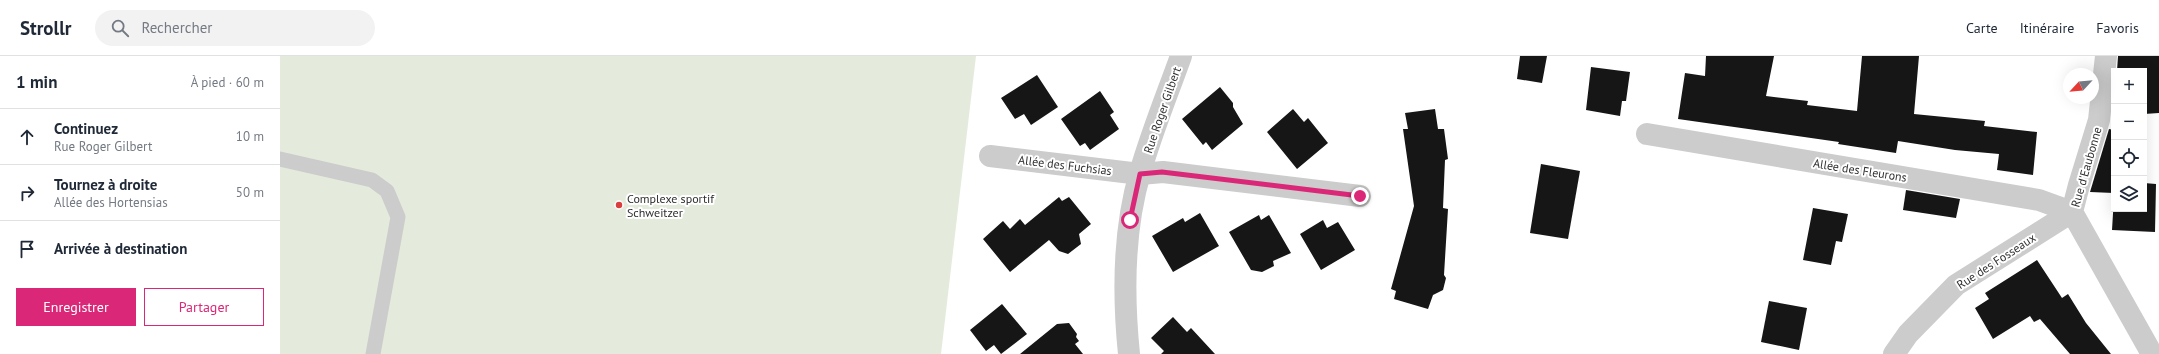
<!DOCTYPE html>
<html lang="fr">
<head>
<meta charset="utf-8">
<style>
  body { margin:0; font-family:"PT Sans",sans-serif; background:#f2f2f3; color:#1f2937 }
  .controls { position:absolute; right:12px; top:12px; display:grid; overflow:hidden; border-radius:0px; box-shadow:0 4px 16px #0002 }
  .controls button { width:36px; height:36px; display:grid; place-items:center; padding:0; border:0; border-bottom:1px solid #e0e1e3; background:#fff; color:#1f2937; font:20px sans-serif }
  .compass { position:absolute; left:1783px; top:12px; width:36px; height:36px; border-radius:50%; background:#fff; box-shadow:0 4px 16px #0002; rotate:244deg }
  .stop { position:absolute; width:12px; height:12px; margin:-9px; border:3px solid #db2777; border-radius:50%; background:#fff }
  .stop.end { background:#db2777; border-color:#fff; box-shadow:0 1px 4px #0008 }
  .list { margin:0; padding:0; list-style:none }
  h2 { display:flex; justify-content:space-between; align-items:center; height:52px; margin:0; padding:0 16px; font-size:17px }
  h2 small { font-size:13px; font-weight:400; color:#747a83 }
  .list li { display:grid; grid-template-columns:26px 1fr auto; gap:12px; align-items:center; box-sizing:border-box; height:56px; padding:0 16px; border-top:1px solid #e0e1e3 }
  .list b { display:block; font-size:15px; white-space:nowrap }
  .list p { margin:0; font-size:13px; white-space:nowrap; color:#747a83 }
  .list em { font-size:13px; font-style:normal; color:#747a83 }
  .actions { display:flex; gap:8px; padding:12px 16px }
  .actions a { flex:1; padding:9px 0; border:1px solid #db2777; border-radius:0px; text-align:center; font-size:14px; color:#db2777 }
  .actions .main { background:#db2777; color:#fff }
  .icon { flex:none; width:22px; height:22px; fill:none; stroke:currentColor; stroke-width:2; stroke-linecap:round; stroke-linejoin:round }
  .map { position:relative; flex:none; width:1879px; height:298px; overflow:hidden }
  header { display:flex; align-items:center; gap:24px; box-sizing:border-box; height:56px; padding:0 20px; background:#fff; border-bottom:1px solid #e0e1e3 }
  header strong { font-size:19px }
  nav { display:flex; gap:22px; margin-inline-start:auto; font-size:14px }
  .search { width:280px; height:36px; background:#f2f2f3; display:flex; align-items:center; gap:10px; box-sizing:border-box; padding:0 14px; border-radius:22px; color:#747a83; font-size:15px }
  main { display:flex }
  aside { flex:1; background:#fff }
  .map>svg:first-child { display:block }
  .green { fill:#e4ebdd }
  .building { fill:#161616 }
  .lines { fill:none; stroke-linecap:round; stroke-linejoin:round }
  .lane { stroke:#ccc; stroke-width:15 }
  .street { stroke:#ccc; stroke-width:22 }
  .route { stroke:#db2777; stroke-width:5 }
  .poi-dot { fill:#da3d3d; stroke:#fff; stroke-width:1.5 }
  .labels { text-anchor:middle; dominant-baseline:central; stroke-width:4; stroke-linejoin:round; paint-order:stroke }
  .street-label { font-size:12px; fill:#2f2f2f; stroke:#fff }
  .poi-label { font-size:12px; fill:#2f2f2f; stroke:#fff; text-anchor:start }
</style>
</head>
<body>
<header>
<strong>Strollr</strong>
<div class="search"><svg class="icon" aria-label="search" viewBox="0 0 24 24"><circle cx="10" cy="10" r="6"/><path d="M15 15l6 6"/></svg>Rechercher</div>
<nav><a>Carte</a><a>Itinéraire</a><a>Favoris</a></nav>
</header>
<main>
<aside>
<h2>1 min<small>À pied · 60 m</small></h2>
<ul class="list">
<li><svg class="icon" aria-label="ahead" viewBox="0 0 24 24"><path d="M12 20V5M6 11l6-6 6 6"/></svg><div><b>Continuez</b><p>Rue Roger Gilbert</p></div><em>10 m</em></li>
<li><svg class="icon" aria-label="right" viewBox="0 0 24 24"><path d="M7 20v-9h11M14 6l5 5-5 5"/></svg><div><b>Tournez à droite</b><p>Allée des Hortensias</p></div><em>50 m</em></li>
<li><svg class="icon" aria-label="arrive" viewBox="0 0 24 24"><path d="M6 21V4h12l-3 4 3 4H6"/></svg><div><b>Arrivée à destination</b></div></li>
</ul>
<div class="actions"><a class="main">Enregistrer</a><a>Partager</a></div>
</aside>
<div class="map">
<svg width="1879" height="298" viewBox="0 0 1879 298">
  <rect width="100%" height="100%" fill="#fff"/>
  <path class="green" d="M0 0H696L661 298H0Z"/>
  <g class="building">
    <path d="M1240 0H1267L1262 27 1237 23Z"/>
    <path d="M1426 0H1494L1486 40 1528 45 1527 49 1577 55 1582 0H1639L1634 58 1705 65 1704 70 1757 76 1753 119 1717 114 1719 98 1675 94 1618 85 1616 97 1558 88 1559 86 1398 63 1405 17 1425 20Z"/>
    <path d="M1838 0H1879V57L1864 58V15H1837Z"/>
    <path d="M1311 11 1350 16 1346 45H1342L1340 60 1306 54Z"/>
    <path d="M757 19 778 51 751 69 744 58 735 63 721 42Z"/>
    <path d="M940 31 953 47V51L963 68 932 94 926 86 923 89 902 63Z"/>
    <path d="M820 35 834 56 830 59 839 73 810 94 805 87 800 90 781 63Z"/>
    <path d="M1013 53 1024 66 1028 62 1048 87 1017 113 987 76Z"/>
    <path d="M1155 53 1158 73H1164L1168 103 1165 104 1163 152 1168 153 1164 219 1166 222 1163 234 1153 239 1148 253 1114 243 1116 235 1111 233 1134 150 1123 73H1128L1125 57Z"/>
    <path d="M1829 73 1834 74V137L1810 136Z"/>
    <path d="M1261 108 1300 115 1288 183 1250 177Z"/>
    <path d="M1864 127 1876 128 1875 176 1832 174 1834 141V153H1864Z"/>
    <path d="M1626 134 1680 143 1676 162 1623 154Z"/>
    <path d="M779 141 782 145 789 141 811 168 799 178 801 188 788 198 779 195 769 184 730 216 703 183 723 165 730 173 740 163 745 169Z"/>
    <path d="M1533 152 1568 158 1562 186 1556 185 1551 209 1523 204Z"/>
    <path d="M920 157 939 190 893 216 872 180 903 162 905 166Z"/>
    <path d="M979 159 981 164 989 159 1011 197 993 205 994 210 982 216 971 214 949 176Z"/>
    <path d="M1043 164 1047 172 1058 166 1075 194 1041 214 1020 178Z"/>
    <path d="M1757 204 1782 242 1788 238 1806 267 1831 298H1790L1760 263 1754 266 1750 260 1713 283 1695 252 1709 243 1705 237Z"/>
    <path d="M1489 245 1527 252 1519 294 1481 286Z"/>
    <path d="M722 248 747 278 721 298 714 289 706 295 690 274Z"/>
    <path d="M893 261 907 276 911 272 935 298H881L884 295 871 282Z"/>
    <path d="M789 267 797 278 796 281 799 285 795 288 803 298H740L777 268Z"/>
  </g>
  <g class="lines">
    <path class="lane" d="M0 103 92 124 107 135 118 161 93 298"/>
    <g class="street">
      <path d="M1826 0 1819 64 1799 129 1792 156 1872 298"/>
      <path d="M1367 78 1759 144 1792 156"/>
      <path d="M710 100 860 118 883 116 1080 140"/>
      <path d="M849 298C843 239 843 175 860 117 871 78 887 39 901 0"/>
      <path d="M1614 298 1628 278 1676 229 1792 156"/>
    </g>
  </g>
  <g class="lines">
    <path class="route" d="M850 164 860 118 882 116 1080 140"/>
  </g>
  <circle class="poi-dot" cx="339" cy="149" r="4"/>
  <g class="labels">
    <g class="street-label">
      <text transform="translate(882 54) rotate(-71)">Rue Roger Gilbert</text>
      <text transform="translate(785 109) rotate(7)">Allée des Fuchsias</text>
      <text transform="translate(1806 111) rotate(-74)">Rue d'Eaubonne</text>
      <text transform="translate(1580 114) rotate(9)">Allée des Fleurons</text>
      <text transform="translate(1716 205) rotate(-33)">Rue des Fosseaux</text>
    </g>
    <g class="poi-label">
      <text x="347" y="142">Complexe sportif<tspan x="347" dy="14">Schweitzer</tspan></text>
    </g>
  </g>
</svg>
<div class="controls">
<button>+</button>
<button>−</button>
<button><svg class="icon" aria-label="locate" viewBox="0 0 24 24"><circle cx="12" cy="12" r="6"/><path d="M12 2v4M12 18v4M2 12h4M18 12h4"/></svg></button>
<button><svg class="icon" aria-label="layers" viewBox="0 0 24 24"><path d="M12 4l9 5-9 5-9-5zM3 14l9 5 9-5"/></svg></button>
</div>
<svg class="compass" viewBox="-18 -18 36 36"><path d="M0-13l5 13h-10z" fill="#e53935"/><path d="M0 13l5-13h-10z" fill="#747a83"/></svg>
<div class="stop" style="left:850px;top:164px"></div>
<div class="stop end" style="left:1080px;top:140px"></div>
</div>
</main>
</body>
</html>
